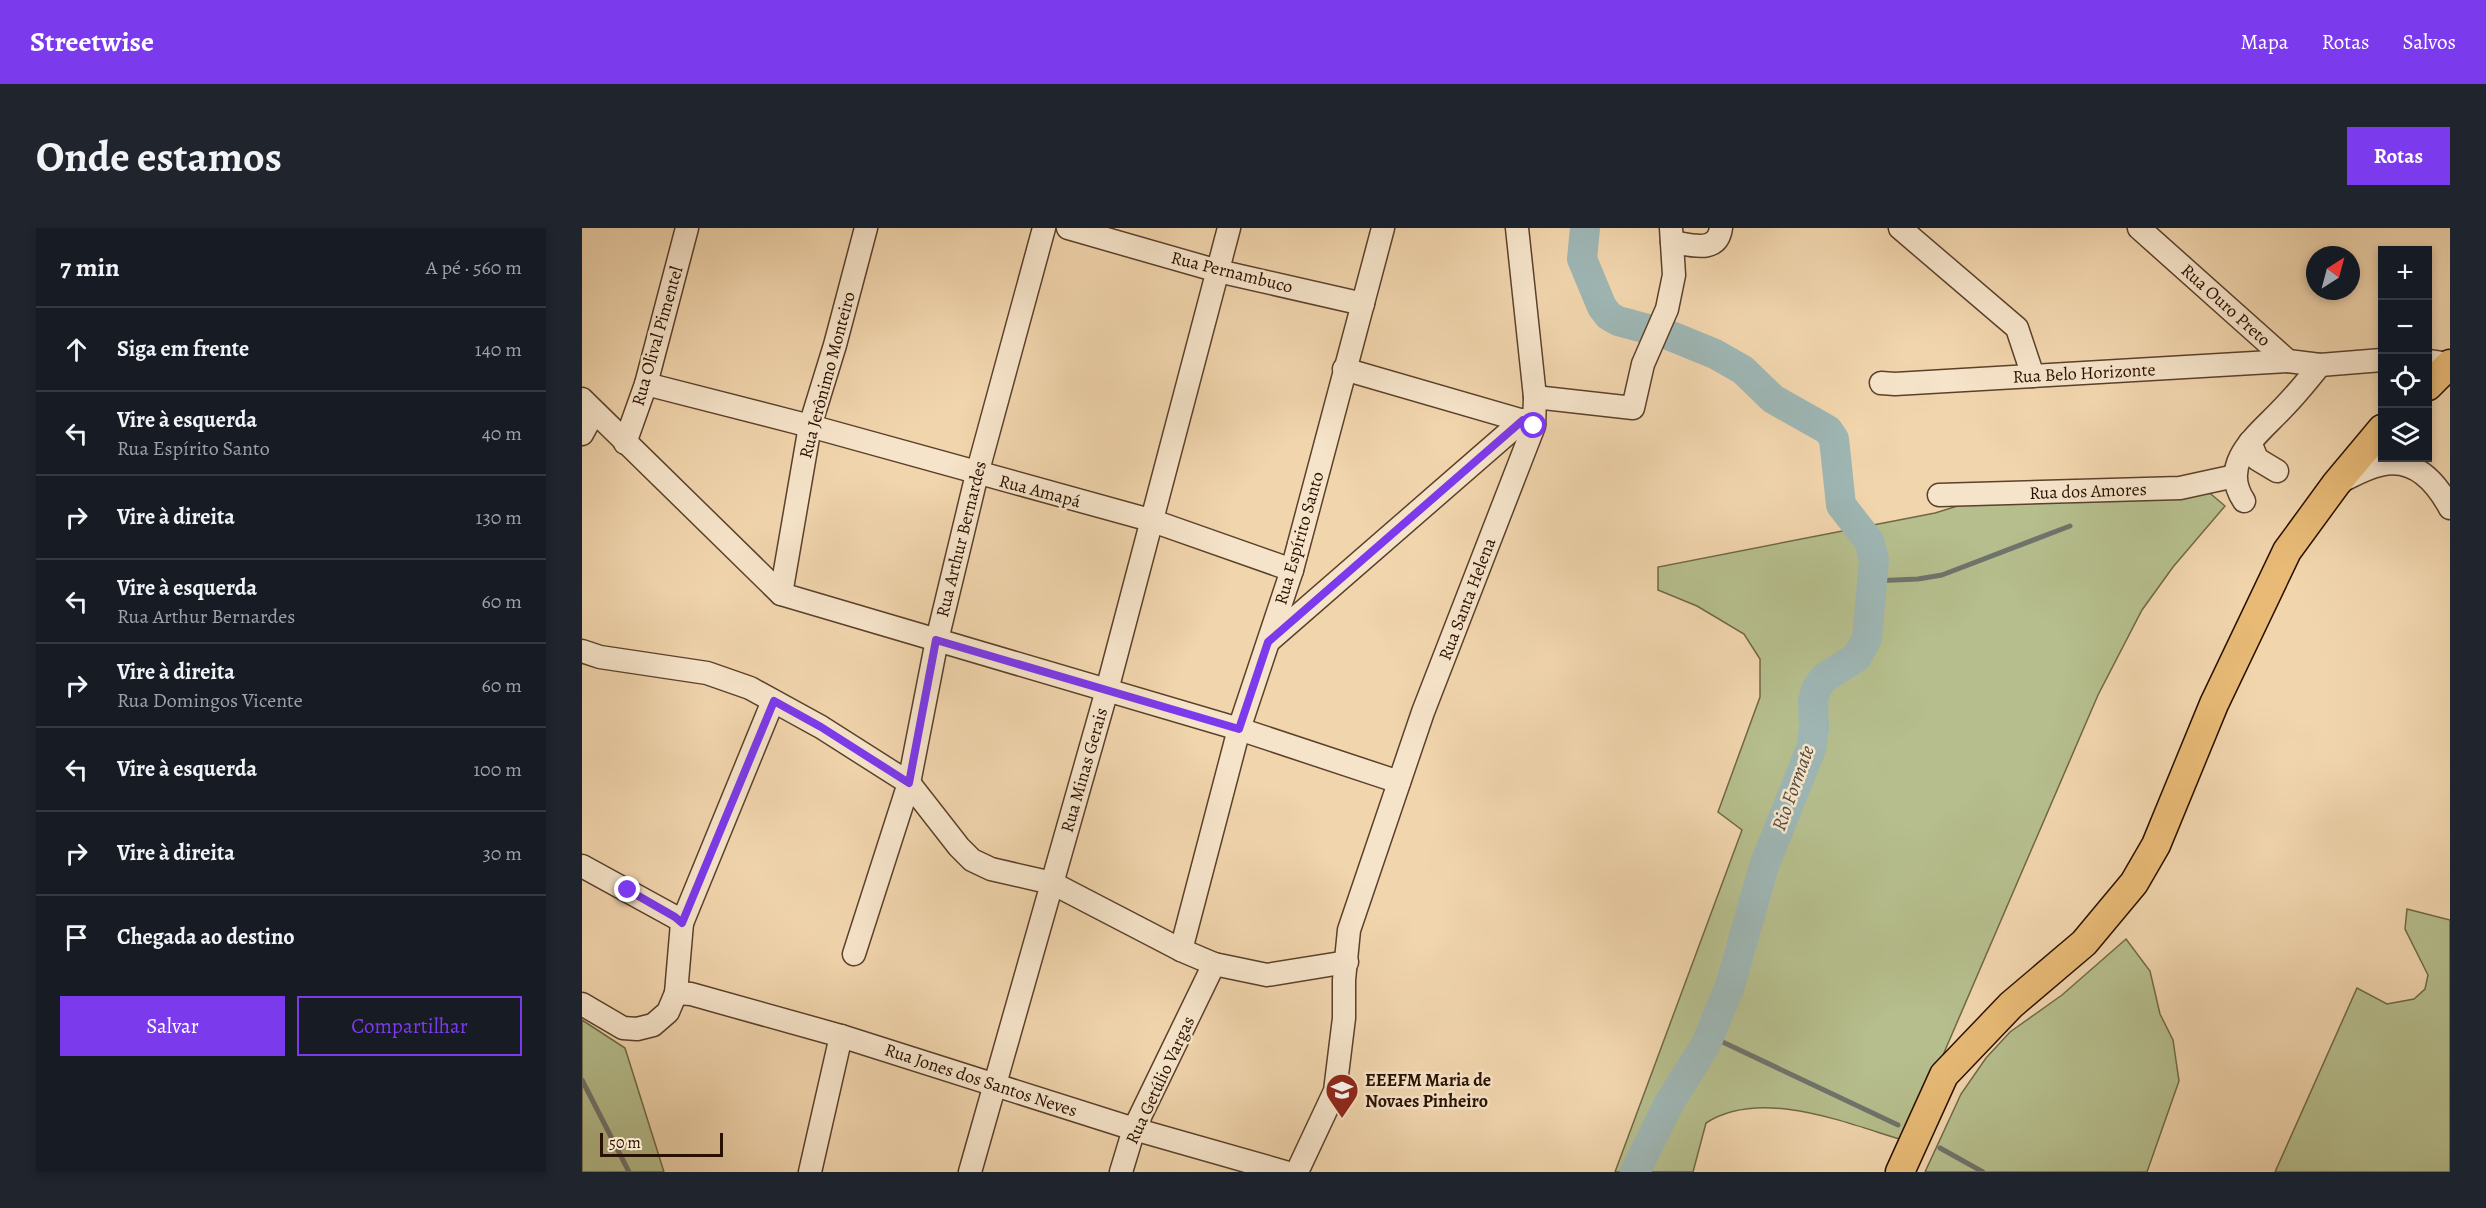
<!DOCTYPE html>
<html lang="pt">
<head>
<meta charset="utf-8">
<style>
  body { margin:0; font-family:Alegreya,serif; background:#20242c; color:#f1f3f6 }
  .controls { position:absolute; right:18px; top:18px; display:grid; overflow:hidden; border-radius:0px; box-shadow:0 3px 9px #0003 }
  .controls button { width:54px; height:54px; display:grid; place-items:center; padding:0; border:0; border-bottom:2px solid #363941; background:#171b24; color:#f1f3f6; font:30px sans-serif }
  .compass { position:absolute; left:1724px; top:18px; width:54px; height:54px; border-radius:50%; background:#171b24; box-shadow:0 3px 9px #0003; rotate:36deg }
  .scale { position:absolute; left:18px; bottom:15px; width:123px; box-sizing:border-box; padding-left:6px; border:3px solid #291000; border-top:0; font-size:16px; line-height:21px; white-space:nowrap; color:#291000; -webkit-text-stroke:4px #f6e4ca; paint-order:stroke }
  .stop { position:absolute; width:18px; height:18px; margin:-14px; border:4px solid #7c3aed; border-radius:50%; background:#fff }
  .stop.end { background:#7c3aed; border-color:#fff; box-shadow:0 2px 6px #0008 }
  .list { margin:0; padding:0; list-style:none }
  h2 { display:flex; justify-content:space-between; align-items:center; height:78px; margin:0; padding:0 24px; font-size:26px }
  h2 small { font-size:20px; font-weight:400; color:#9ea1a6 }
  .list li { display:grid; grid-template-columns:39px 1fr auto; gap:18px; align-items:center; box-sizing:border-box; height:84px; padding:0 24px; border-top:2px solid #363941 }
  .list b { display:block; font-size:22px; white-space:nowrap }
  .list p { margin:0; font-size:20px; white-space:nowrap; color:#9ea1a6 }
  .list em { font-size:20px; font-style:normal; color:#9ea1a6 }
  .actions { display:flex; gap:12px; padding:18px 24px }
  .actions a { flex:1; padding:14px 0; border:2px solid #7c3aed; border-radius:0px; text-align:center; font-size:21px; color:#7c3aed }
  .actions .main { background:#7c3aed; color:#fff }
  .icon { flex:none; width:33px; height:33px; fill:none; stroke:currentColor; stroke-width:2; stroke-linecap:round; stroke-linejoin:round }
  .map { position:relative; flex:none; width:1868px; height:944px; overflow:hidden; border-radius:0px }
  header { display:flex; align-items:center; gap:36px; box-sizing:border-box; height:84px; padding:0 30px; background:#7c3aed; color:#fff }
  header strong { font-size:28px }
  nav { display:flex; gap:33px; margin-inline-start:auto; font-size:21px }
  .intro { display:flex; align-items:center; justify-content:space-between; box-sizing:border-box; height:144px; padding:0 36px }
  h1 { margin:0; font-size:42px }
  .button { padding:15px 27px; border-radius:0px; background:#7c3aed; color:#fff; font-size:21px; font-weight:700 }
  main { display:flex; gap:36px; padding:0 36px }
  aside { flex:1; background:#171b24; border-radius:0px; box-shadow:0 3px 9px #0003 }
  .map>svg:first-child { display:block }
  .green { fill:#b6be8d; stroke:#706746; stroke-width:1.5 }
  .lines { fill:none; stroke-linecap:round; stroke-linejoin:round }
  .stream { stroke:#6f746c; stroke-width:5 }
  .river { stroke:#9eb6b4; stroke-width:30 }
  .minor-casing { stroke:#5b412b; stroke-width:25 }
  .major-casing { stroke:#291000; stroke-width:31 }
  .minor { stroke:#f6e4ca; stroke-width:22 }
  .major { stroke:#e8ba76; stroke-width:28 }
  .route { stroke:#7c3aed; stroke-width:8 }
  .labels { text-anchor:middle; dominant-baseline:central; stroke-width:5; stroke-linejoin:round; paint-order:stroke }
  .street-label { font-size:18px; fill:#291000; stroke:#f6e4ca }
  .poi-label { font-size:18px; font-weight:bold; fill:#291000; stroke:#f6e4ca; text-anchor:start }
  .water-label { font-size:20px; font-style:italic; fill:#524a3f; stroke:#f6e4ca }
</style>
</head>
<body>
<header>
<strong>Streetwise</strong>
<nav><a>Mapa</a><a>Rotas</a><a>Salvos</a></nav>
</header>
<div class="intro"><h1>Onde estamos</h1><a class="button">Rotas</a></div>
<main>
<aside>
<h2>7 min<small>A pé · 560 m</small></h2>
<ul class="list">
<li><svg class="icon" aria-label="ahead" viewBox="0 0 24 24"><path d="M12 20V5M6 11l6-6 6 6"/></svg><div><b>Siga em frente</b></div><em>140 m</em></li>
<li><svg class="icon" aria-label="left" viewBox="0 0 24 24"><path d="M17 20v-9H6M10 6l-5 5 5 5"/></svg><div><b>Vire à esquerda</b><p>Rua Espírito Santo</p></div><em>40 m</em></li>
<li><svg class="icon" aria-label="right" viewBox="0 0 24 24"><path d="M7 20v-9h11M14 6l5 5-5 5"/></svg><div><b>Vire à direita</b></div><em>130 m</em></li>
<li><svg class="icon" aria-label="left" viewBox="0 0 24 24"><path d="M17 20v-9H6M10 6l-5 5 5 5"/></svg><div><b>Vire à esquerda</b><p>Rua Arthur Bernardes</p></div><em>60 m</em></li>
<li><svg class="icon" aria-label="right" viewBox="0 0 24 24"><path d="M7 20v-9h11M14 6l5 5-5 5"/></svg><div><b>Vire à direita</b><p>Rua Domingos Vicente</p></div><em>60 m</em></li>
<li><svg class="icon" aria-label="left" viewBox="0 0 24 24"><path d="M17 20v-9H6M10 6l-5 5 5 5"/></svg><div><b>Vire à esquerda</b></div><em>100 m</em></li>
<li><svg class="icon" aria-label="right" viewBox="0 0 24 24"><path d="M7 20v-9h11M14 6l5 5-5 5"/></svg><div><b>Vire à direita</b></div><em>30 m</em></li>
<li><svg class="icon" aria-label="arrive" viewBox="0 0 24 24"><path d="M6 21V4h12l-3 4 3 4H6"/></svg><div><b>Chegada ao destino</b></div></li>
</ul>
<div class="actions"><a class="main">Salvar</a><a>Compartilhar</a></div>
</aside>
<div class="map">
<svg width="1868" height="944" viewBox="0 0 1868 944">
  <rect width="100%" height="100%" fill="#f1d5ad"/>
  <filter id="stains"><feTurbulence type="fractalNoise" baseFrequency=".00333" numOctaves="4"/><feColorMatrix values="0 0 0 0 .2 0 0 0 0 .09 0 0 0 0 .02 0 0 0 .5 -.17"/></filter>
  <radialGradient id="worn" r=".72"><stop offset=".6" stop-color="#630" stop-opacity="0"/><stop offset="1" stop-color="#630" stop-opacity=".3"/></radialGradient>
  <g class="green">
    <path d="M1623 261 1643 278 1591 339 1560 382 1516 467 1324 913C1266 896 1180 859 1124 895L1111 944H1033L1160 602 1136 584 1178 469V431L1162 406 1115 378 1076 362V339L1353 285 1427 262Z"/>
    <path d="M1825 681 1868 692V944H1693L1775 760 1805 776 1832 771 1843 761 1846 747 1823 701Z"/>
    <path d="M1544 711 1568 743 1578 786 1591 812 1597 853 1565 944H1343L1379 866 1404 830 1428 804 1480 767Z"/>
    <path d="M0 792 43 820 82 944H0Z"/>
  </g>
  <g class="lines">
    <g class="stream">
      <path d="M1290 353 1336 351 1360 347 1488 298"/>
      <path d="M1128 808 1316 897"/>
      <path d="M0 852 47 944"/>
      <path d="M1358 920 1401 944"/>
    </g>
    <path class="river" d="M1003 0 1000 31 1020 79 1027 88 1036 93 1084 106 1133 126 1161 142 1191 171 1246 202 1252 211 1259 277 1287 313 1292 332 1285 410 1275 429 1242 450 1234 461 1231 473 1232 500 1229 521 1182 638 1148 758 1124 816 1086 877 1053 944"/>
    <defs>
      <g id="minor">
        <path d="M486 0 636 43 781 76"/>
        <path d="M1318 0 1435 100 1451 148"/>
        <path d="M1557 0 1706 133 1738 137 1800 132"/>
        <path d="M1090 14C1110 17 1135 26 1139 0"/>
        <path d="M1846 133 1868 136"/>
        <path d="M762 141 952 196"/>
        <path d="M1299 155 1313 156 1706 133"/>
        <path d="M64 156 228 198 568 292 710 342"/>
        <path d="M953 169 1051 180 1061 136 1085 81 1092 47 1089 0"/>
        <path d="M0 171 199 366 657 501 817 554"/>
        <path d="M0 206 12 184"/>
        <path d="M1668 214 1675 231 1695 243"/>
        <path d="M43 215 64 156 105 0"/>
        <path d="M1755 255C1769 249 1783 240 1798 237 1831 228 1854 254 1868 280"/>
        <path d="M1357 267 1598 260 1653 248"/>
        <path d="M1662 273C1636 234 1677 206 1701 180 1714 167 1726 152 1738 137"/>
        <path d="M199 366 228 198 253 117 284 0"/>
        <path d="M687 413 941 192"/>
        <path d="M0 423 18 429 125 445 168 460 239 499 327 555 377 619 390 632 409 641 470 655 599 722 632 736 685 747 765 734"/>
        <path d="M0 638 93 689 100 695 94 765 86 784 71 797 55 801 41 800 0 776"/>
        <path d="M100 695 191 473"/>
        <path d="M599 722 657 501 710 342 801 0"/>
        <path d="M272 726 327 555 355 412 395 246 462 0"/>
        <path d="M94 765 109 766 259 808 552 901 703 944"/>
        <path d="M228 944 259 808"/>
        <path d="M388 944 525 462 647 0"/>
        <path d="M539 944 552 901 632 736"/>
        <path d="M715 944 753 863 762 790V752L767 702 841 484 952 198 953 169 935 0"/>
      </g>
      <g id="major">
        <path d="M1846 158 1868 136"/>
        <path d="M1318 944 1362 847 1429 777 1502 715 1552 655 1574 617 1632 476 1705 323 1754 256 1800 201"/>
      </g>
    </defs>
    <use href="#minor" class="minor-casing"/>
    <use href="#major" class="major-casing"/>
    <use href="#minor" class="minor"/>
    <use href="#major" class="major"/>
  </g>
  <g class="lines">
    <path class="route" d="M46 662 93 689 100 695 192 473 239 499 327 555 354 412 657 501 686 414 941 192 952 196V198"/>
  </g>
  <defs>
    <symbol id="school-pin" viewBox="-11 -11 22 30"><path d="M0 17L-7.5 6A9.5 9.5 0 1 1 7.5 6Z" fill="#8f2418" stroke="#f6e4ca"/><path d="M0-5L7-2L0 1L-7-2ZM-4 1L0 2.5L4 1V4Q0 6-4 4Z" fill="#fff"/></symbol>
  </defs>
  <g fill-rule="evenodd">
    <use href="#school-pin" x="741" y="843" width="38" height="52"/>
  </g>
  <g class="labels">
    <g class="street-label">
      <text transform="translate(650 44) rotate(14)">Rua Pernambuco</text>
      <text transform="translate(1644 77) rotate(42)">Rua Ouro Preto</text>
      <text transform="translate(75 108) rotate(-74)">Rua Olival Pimentel</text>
      <text transform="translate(1502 145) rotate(-3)">Rua Belo Horizonte</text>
      <text transform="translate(245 147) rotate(-75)">Rua Jerônimo Monteiro</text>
      <text transform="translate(458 263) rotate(15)">Rua Amapá</text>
      <text transform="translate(1506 263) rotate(-2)">Rua dos Amores</text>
      <text transform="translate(717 310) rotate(-74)">Rua Espírito Santo</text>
      <text transform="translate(379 311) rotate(-76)">Rua Arthur Bernardes</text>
      <text transform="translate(885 371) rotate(-69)">Rua Santa Helena</text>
      <text transform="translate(502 542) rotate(-74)">Rua Minas Gerais</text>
      <text transform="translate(399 852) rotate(18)">Rua Jones dos Santos Neves</text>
      <text transform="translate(578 852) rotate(-65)">Rua Getúlio Vargas</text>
    </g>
    <g class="poi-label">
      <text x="783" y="852">EEEFM Maria de<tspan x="783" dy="21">Novaes Pinheiro</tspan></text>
    </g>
    <g class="water-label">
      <text transform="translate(1211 560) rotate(-70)">Rio Formate</text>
    </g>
  </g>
  <rect width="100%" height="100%" filter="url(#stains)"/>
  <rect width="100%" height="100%" fill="url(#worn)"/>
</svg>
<div class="controls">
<button>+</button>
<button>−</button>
<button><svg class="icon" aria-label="locate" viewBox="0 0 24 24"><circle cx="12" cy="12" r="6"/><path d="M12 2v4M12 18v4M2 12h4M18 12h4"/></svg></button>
<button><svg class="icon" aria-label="layers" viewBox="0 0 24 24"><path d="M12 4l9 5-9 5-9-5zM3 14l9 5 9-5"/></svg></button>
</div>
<svg class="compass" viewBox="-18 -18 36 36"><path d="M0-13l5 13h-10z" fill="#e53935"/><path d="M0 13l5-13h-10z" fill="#9ea1a6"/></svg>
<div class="scale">50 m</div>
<div class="stop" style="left:952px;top:198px"></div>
<div class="stop end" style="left:46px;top:662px"></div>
</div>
</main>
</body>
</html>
